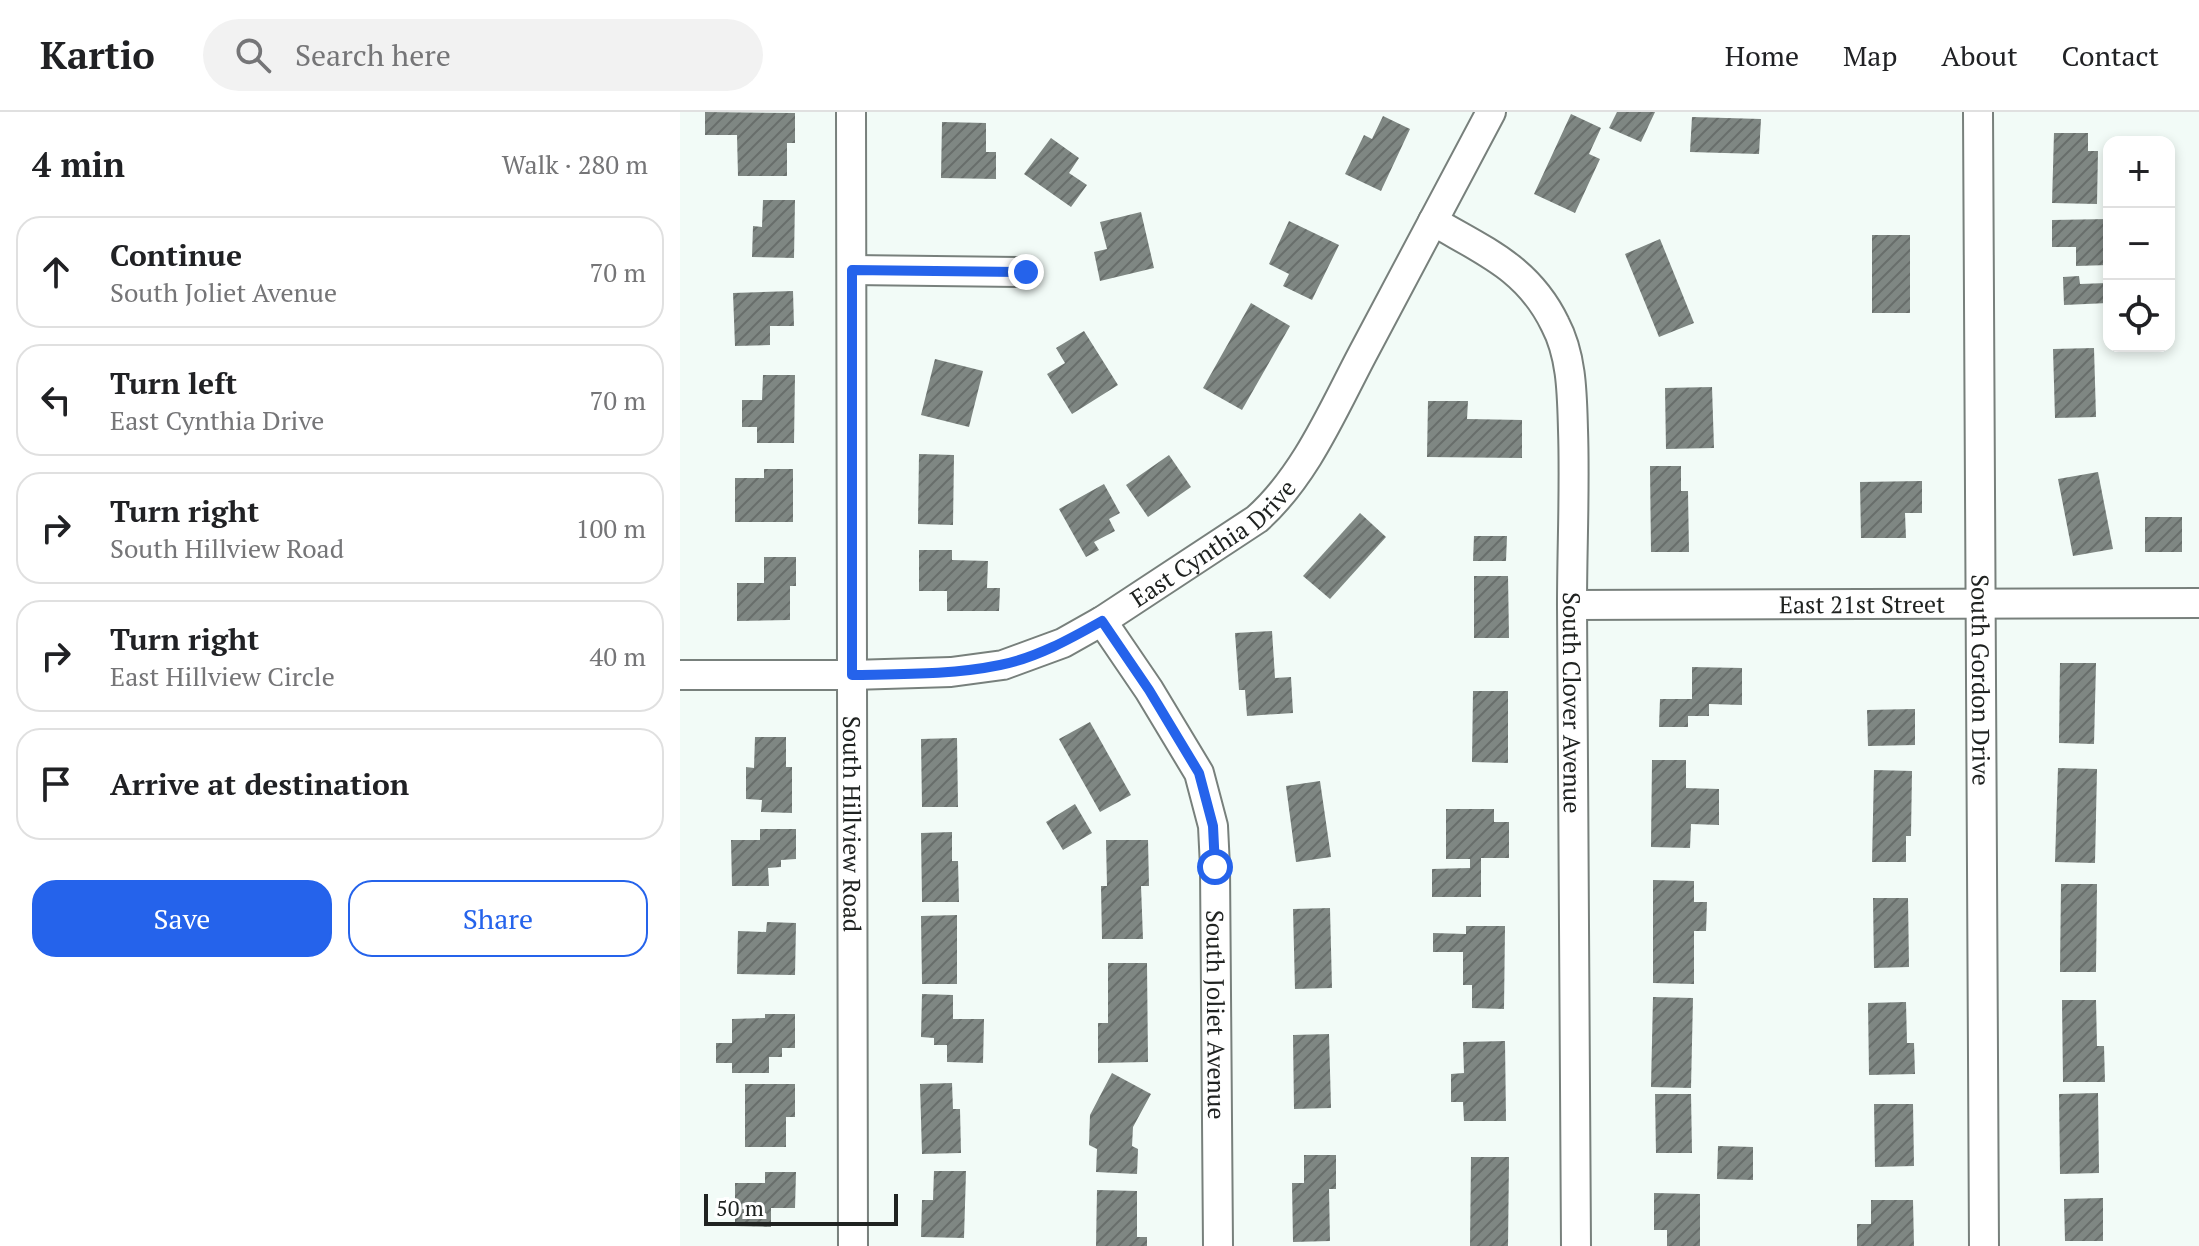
<!DOCTYPE html>
<html lang="en">
<head>
<meta charset="utf-8">
<style>
  body { margin:0; font-family:"PT Serif",serif; background:#f2f2f2; color:#202124 }
  .controls { position:absolute; right:24px; top:24px; display:grid; overflow:hidden; border-radius:16px; box-shadow:0 4px 12px #0003 }
  .controls button { width:72px; height:72px; display:grid; place-items:center; padding:0; border:0; border-bottom:2px solid #e0e0e0; background:#fff; color:#202124; font:40px sans-serif }
  .scale { position:absolute; left:24px; bottom:20px; width:194px; box-sizing:border-box; padding-left:8px; border:4px solid #202321; border-top:0; font-size:22px; line-height:28px; white-space:nowrap; color:#202321; -webkit-text-stroke:6px #fff; paint-order:stroke }
  .stop { position:absolute; width:24px; height:24px; margin:-18px; border:6px solid #2563eb; border-radius:50%; background:#fff }
  .stop.end { background:#2563eb; border-color:#fff; box-shadow:0 2px 8px #0008 }
  .list { margin:0; padding:0; list-style:none }
  h2 { display:flex; justify-content:space-between; align-items:center; height:104px; margin:0; padding:0 32px; font-size:34px }
  h2 small { font-size:26px; font-weight:400; color:#757577 }
  .list li { display:grid; grid-template-columns:52px 1fr auto; gap:24px; align-items:center; box-sizing:border-box; height:112px; margin:0 16px 16px; padding:0 16px; border:2px solid #e0e0e0; border-radius:24px }
  .list b { display:block; font-size:30px; white-space:nowrap }
  .list p { margin:0; font-size:26px; white-space:nowrap; color:#757577 }
  .list em { font-size:26px; font-style:normal; color:#757577 }
  .actions { display:flex; gap:16px; padding:24px 32px }
  .actions a { flex:1; padding:18px 0; border:2px solid #2563eb; border-radius:24px; text-align:center; font-size:28px; color:#2563eb }
  .actions .main { background:#2563eb; color:#fff }
  .icon { flex:none; width:44px; height:44px; fill:none; stroke:currentColor; stroke-width:2; stroke-linecap:round; stroke-linejoin:round }
  .map { position:relative; flex:none; width:1519px; height:1134px; overflow:hidden }
  header { display:flex; align-items:center; gap:48px; box-sizing:border-box; height:112px; padding:0 40px; background:#fff; border-bottom:2px solid #e0e0e0 }
  header strong { font-size:38px }
  nav { display:flex; gap:44px; margin-inline-start:auto; font-size:28px }
  .search { width:560px; height:72px; background:#f2f2f2; display:flex; align-items:center; gap:20px; box-sizing:border-box; padding:0 28px; border-radius:44px; color:#757577; font-size:30px }
  main { display:flex }
  aside { flex:1; background:#fff }
  .map>svg:first-child { display:block }
  .building { fill:url(#building-hatch) }
  .lines { fill:none; stroke-linecap:round; stroke-linejoin:round }
  .street-casing { stroke:#78807c; stroke-width:32 }
  .street { stroke:#fff; stroke-width:28 }
  .route { stroke:#2563eb; stroke-width:10 }
  .labels { text-anchor:middle; dominant-baseline:central; stroke-width:6; stroke-linejoin:round; paint-order:stroke }
  .street-label { font-size:24px; fill:#202321; stroke:#fff }
</style>
</head>
<body>
<header>
<strong>Kartio</strong>
<div class="search"><svg class="icon" aria-label="search" viewBox="0 0 24 24"><circle cx="10" cy="10" r="6"/><path d="M15 15l6 6"/></svg>Search here</div>
<nav><a>Home</a><a>Map</a><a>About</a><a>Contact</a></nav>
</header>
<main>
<aside>
<h2>4 min<small>Walk · 280 m</small></h2>
<ul class="list">
<li><svg class="icon" aria-label="ahead" viewBox="0 0 24 24"><path d="M12 20V5M6 11l6-6 6 6"/></svg><div><b>Continue</b><p>South Joliet Avenue</p></div><em>70 m</em></li>
<li><svg class="icon" aria-label="left" viewBox="0 0 24 24"><path d="M17 20v-9H6M10 6l-5 5 5 5"/></svg><div><b>Turn left</b><p>East Cynthia Drive</p></div><em>70 m</em></li>
<li><svg class="icon" aria-label="right" viewBox="0 0 24 24"><path d="M7 20v-9h11M14 6l5 5-5 5"/></svg><div><b>Turn right</b><p>South Hillview Road</p></div><em>100 m</em></li>
<li><svg class="icon" aria-label="right" viewBox="0 0 24 24"><path d="M7 20v-9h11M14 6l5 5-5 5"/></svg><div><b>Turn right</b><p>East Hillview Circle</p></div><em>40 m</em></li>
<li><svg class="icon" aria-label="arrive" viewBox="0 0 24 24"><path d="M6 21V4h12l-3 4 3 4H6"/></svg><div><b>Arrive at destination</b></div></li>
</ul>
<div class="actions"><a class="main">Save</a><a>Share</a></div>
</aside>
<div class="map">
<svg width="1519" height="1134" viewBox="0 0 1519 1134">
  <defs>
    <pattern id="building-hatch" width="6" height="6" patternUnits="userSpaceOnUse" patternTransform="scale(2)"><rect width="6" height="6" fill="#7f8783"/><path d="M-1 1l2-2M0 6l6-6M5 7l2-2" fill="none" stroke="#686e6b"/></pattern>
  </defs>
  <rect width="100%" height="100%" fill="#f2fbf7"/>
  <g class="building">
    <path d="M25 0 115 1V31H107V64H58L57 23H25Z"/>
    <path d="M937 0H975L961 30 929 16Z"/>
    <path d="M891 2 921 16 909 42 920 47 895 101 854 82Z"/>
    <path d="M703 4 730 17 701 79 665 62 684 23 692 27Z"/>
    <path d="M1012 5 1081 7 1079 42 1010 40Z"/>
    <path d="M262 10 306 11V40H316V67L261 66Z"/>
    <path d="M1374 21H1408V39H1418L1417 92 1372 91Z"/>
    <path d="M371 26 399 46 389 61 407 73 391 95 344 62Z"/>
    <path d="M83 88H115L114 146 72 145 73 114 82 115Z"/>
    <path d="M461 100 474 156 420 169 414 140 427 137 420 110Z"/>
    <path d="M1429 107V153L1396 154V135H1372V108Z"/>
    <path d="M609 109 659 133 632 188 603 174 609 162 589 152Z"/>
    <rect x="1192" y="123" width="38" height="78"/>
    <path d="M980 127 1014 211 979 225 945 142Z"/>
    <path d="M1399 164 1400 172 1427 171 1428 191 1384 193 1383 165Z"/>
    <path d="M113 179 114 214H90V233L55 234 53 181Z"/>
    <path d="M571 191 610 214 562 298 523 276Z"/>
    <path d="M404 219 438 273 392 302 367 262 385 251 376 236Z"/>
    <path d="M1414 236 1416 305 1375 306 1373 237Z"/>
    <path d="M255 247 303 259 289 315 241 303Z"/>
    <path d="M83 263H115L114 331H77V315H62V288H82Z"/>
    <path d="M1032 275 1034 336 986 337 985 276Z"/>
    <path d="M748 289H788L787 307 842 308V346L747 345Z"/>
    <path d="M239 342 274 343 273 413 238 412Z"/>
    <path d="M489 343 511 375 468 405 446 373Z"/>
    <path d="M970 354H1001V379H1008L1009 440H971Z"/>
    <path d="M84 357H113V410H55V366H84Z"/>
    <path d="M1418 360 1433 437 1393 444 1378 367Z"/>
    <path d="M1242 369V401H1225L1226 426H1181L1180 370Z"/>
    <path d="M424 372 440 401 429 407 435 419 414 430 419 438 406 445 379 397Z"/>
    <path d="M680 401 706 425 650 487 623 464Z"/>
    <rect x="1465" y="405" width="37" height="35"/>
    <path d="M794 424H827L826 449H793Z"/>
    <path d="M239 438H272V448L308 449 307 476H320L319 499H267V479H239Z"/>
    <path d="M84 445H116V474H110V508L57 509V471H84Z"/>
    <path d="M794 464H828L829 526H794Z"/>
    <path d="M592 519 595 566 611 565 613 601 567 604 565 578H559L555 521Z"/>
    <path d="M1380 551H1416L1414 632 1379 631Z"/>
    <path d="M1012 555 1062 556V593L1029 592V604H1008V615H979L980 587H1012Z"/>
    <path d="M793 579H828V651L792 650Z"/>
    <path d="M1235 597V633L1188 634 1187 598Z"/>
    <path d="M410 610 451 683 420 700 379 627Z"/>
    <path d="M75 625H106V655H112V701L81 700 82 688 66 687V655L74 656Z"/>
    <path d="M277 626 278 695H242L241 627Z"/>
    <path d="M972 648H1006V676L1039 677V713L1011 712 1010 736 971 735Z"/>
    <path d="M1378 656 1417 657 1415 751 1375 750Z"/>
    <path d="M1194 658 1232 659 1231 724H1226V750H1192Z"/>
    <path d="M640 669 651 745 616 750 606 674Z"/>
    <path d="M395 692 412 721 383 738 366 710Z"/>
    <path d="M766 697H814V710H829V746H801V785H752V757L790 756V747H766Z"/>
    <path d="M80 717H116V747L101 748V755L88 756 89 774H52L51 728H80Z"/>
    <path d="M272 720V749H278L279 790H242L241 721Z"/>
    <path d="M426 728H468L469 774H461L463 827H422L421 774H427Z"/>
    <path d="M973 768 1014 769V790H1027L1026 819H1014V872L973 871Z"/>
    <path d="M1381 772H1417L1416 860H1380Z"/>
    <path d="M1193 786H1228L1229 855 1194 856Z"/>
    <path d="M650 796 652 876 615 877 613 797Z"/>
    <path d="M277 803V872H242L241 804Z"/>
    <path d="M87 810 116 811 115 863 57 862 58 819 86 820Z"/>
    <path d="M786 814H825L824 897 792 896V873H783V840H753V821L786 822Z"/>
    <path d="M428 851H467L468 950 418 951V911H428Z"/>
    <path d="M242 882 273 883V907H304L303 951 267 950V933H254V926L241 925Z"/>
    <path d="M973 885 1013 886 1011 976 971 975Z"/>
    <path d="M1382 888H1416L1417 934H1424L1425 970H1383Z"/>
    <path d="M1226 890 1227 931H1234L1235 962 1189 963 1188 891Z"/>
    <path d="M85 902H115V936H102V945H89V961H52V951H36V931H52V907L85 906Z"/>
    <path d="M649 922 651 996 614 997 613 923Z"/>
    <path d="M825 929 826 1009H784L783 990H771V962L784 961 783 930Z"/>
    <path d="M432 961 471 982 453 1015 452 1034 458 1037 457 1062 416 1060 417 1037 409 1033 410 1003Z"/>
    <path d="M272 971 273 997H280L281 1041 242 1042 240 972Z"/>
    <path d="M65 972H115V1005H106V1035H65Z"/>
    <path d="M1418 981 1419 1061 1380 1062 1379 982Z"/>
    <path d="M975 982H1011L1012 1041H976Z"/>
    <path d="M1194 992H1233L1234 1054 1195 1055Z"/>
    <path d="M1038 1034 1073 1035V1068L1037 1067Z"/>
    <path d="M624 1043H656V1077H649L650 1129 613 1130 612 1071H624Z"/>
    <path d="M791 1045H829L828 1134H790Z"/>
    <path d="M254 1059H286L284 1126 241 1125 242 1088H253Z"/>
    <path d="M85 1060H116L115 1096H91V1115L55 1114V1071H85Z"/>
    <path d="M417 1078 457 1079V1125H467V1134H416Z"/>
    <path d="M974 1081 1020 1082V1134H987V1118H974Z"/>
    <path d="M1423 1086V1129H1385L1384 1087Z"/>
    <path d="M1191 1088H1233L1234 1134H1177V1112H1191Z"/>
  </g>
  <g class="lines">
    <defs>
      <g id="street">
        <path id="s1" d="M171 0 173 1134"/>
        <path id="s2" d="M1298 0 1304 1134"/>
        <path id="s3" d="M753 109C804 139 848 156 875 212 892 244 892 283 893 318 895 377 892 435 892 493 892 707 895 921 896 1134"/>
        <path d="M172 158 346 160"/>
        <path id="s4" d="M892 493 1519 491"/>
        <path id="s5" d="M422 509 469 578 519 661 533 714 535 755 538 1134"/>
        <path id="s6" d="M0 563H172L271 560 323 553 383 531 422 509 577 407C625 364 652 300 682 243 725 162 768 81 811 0"/>
      </g>
    </defs>
    <use href="#street" class="street-casing"/>
    <use href="#street" class="street"/>
  </g>
  <g class="lines">
    <path class="route" d="M346 160 172 158V563C222 562 272 563 320 553 356 546 390 527 422 509L469 578 519 661 533 714 535 755"/>
  </g>
  <g class="labels">
    <g class="street-label">
      <text stroke="none"><textPath href="#s6" startOffset="568">East Cynthia Drive</textPath></text>
      <text stroke="none"><textPath href="#s4" startOffset="290">East 21st Street</textPath></text>
      <text stroke="none"><textPath href="#s2" startOffset="568">South Gordon Drive</textPath></text>
      <text stroke="none"><textPath href="#s3" startOffset="544">South Clover Avenue</textPath></text>
      <text stroke="none"><textPath href="#s1" startOffset="712">South Hillview Road</textPath></text>
      <text stroke="none"><textPath href="#s5" startOffset="424">South Joliet Avenue</textPath></text>
    </g>
  </g>
</svg>
<div class="controls">
<button>+</button>
<button>−</button>
<button><svg class="icon" aria-label="locate" viewBox="0 0 24 24"><circle cx="12" cy="12" r="6"/><path d="M12 2v4M12 18v4M2 12h4M18 12h4"/></svg></button>
</div>
<div class="scale">50 m</div>
<div class="stop" style="left:535px;top:755px"></div>
<div class="stop end" style="left:346px;top:160px"></div>
</div>
</main>
</body>
</html>
